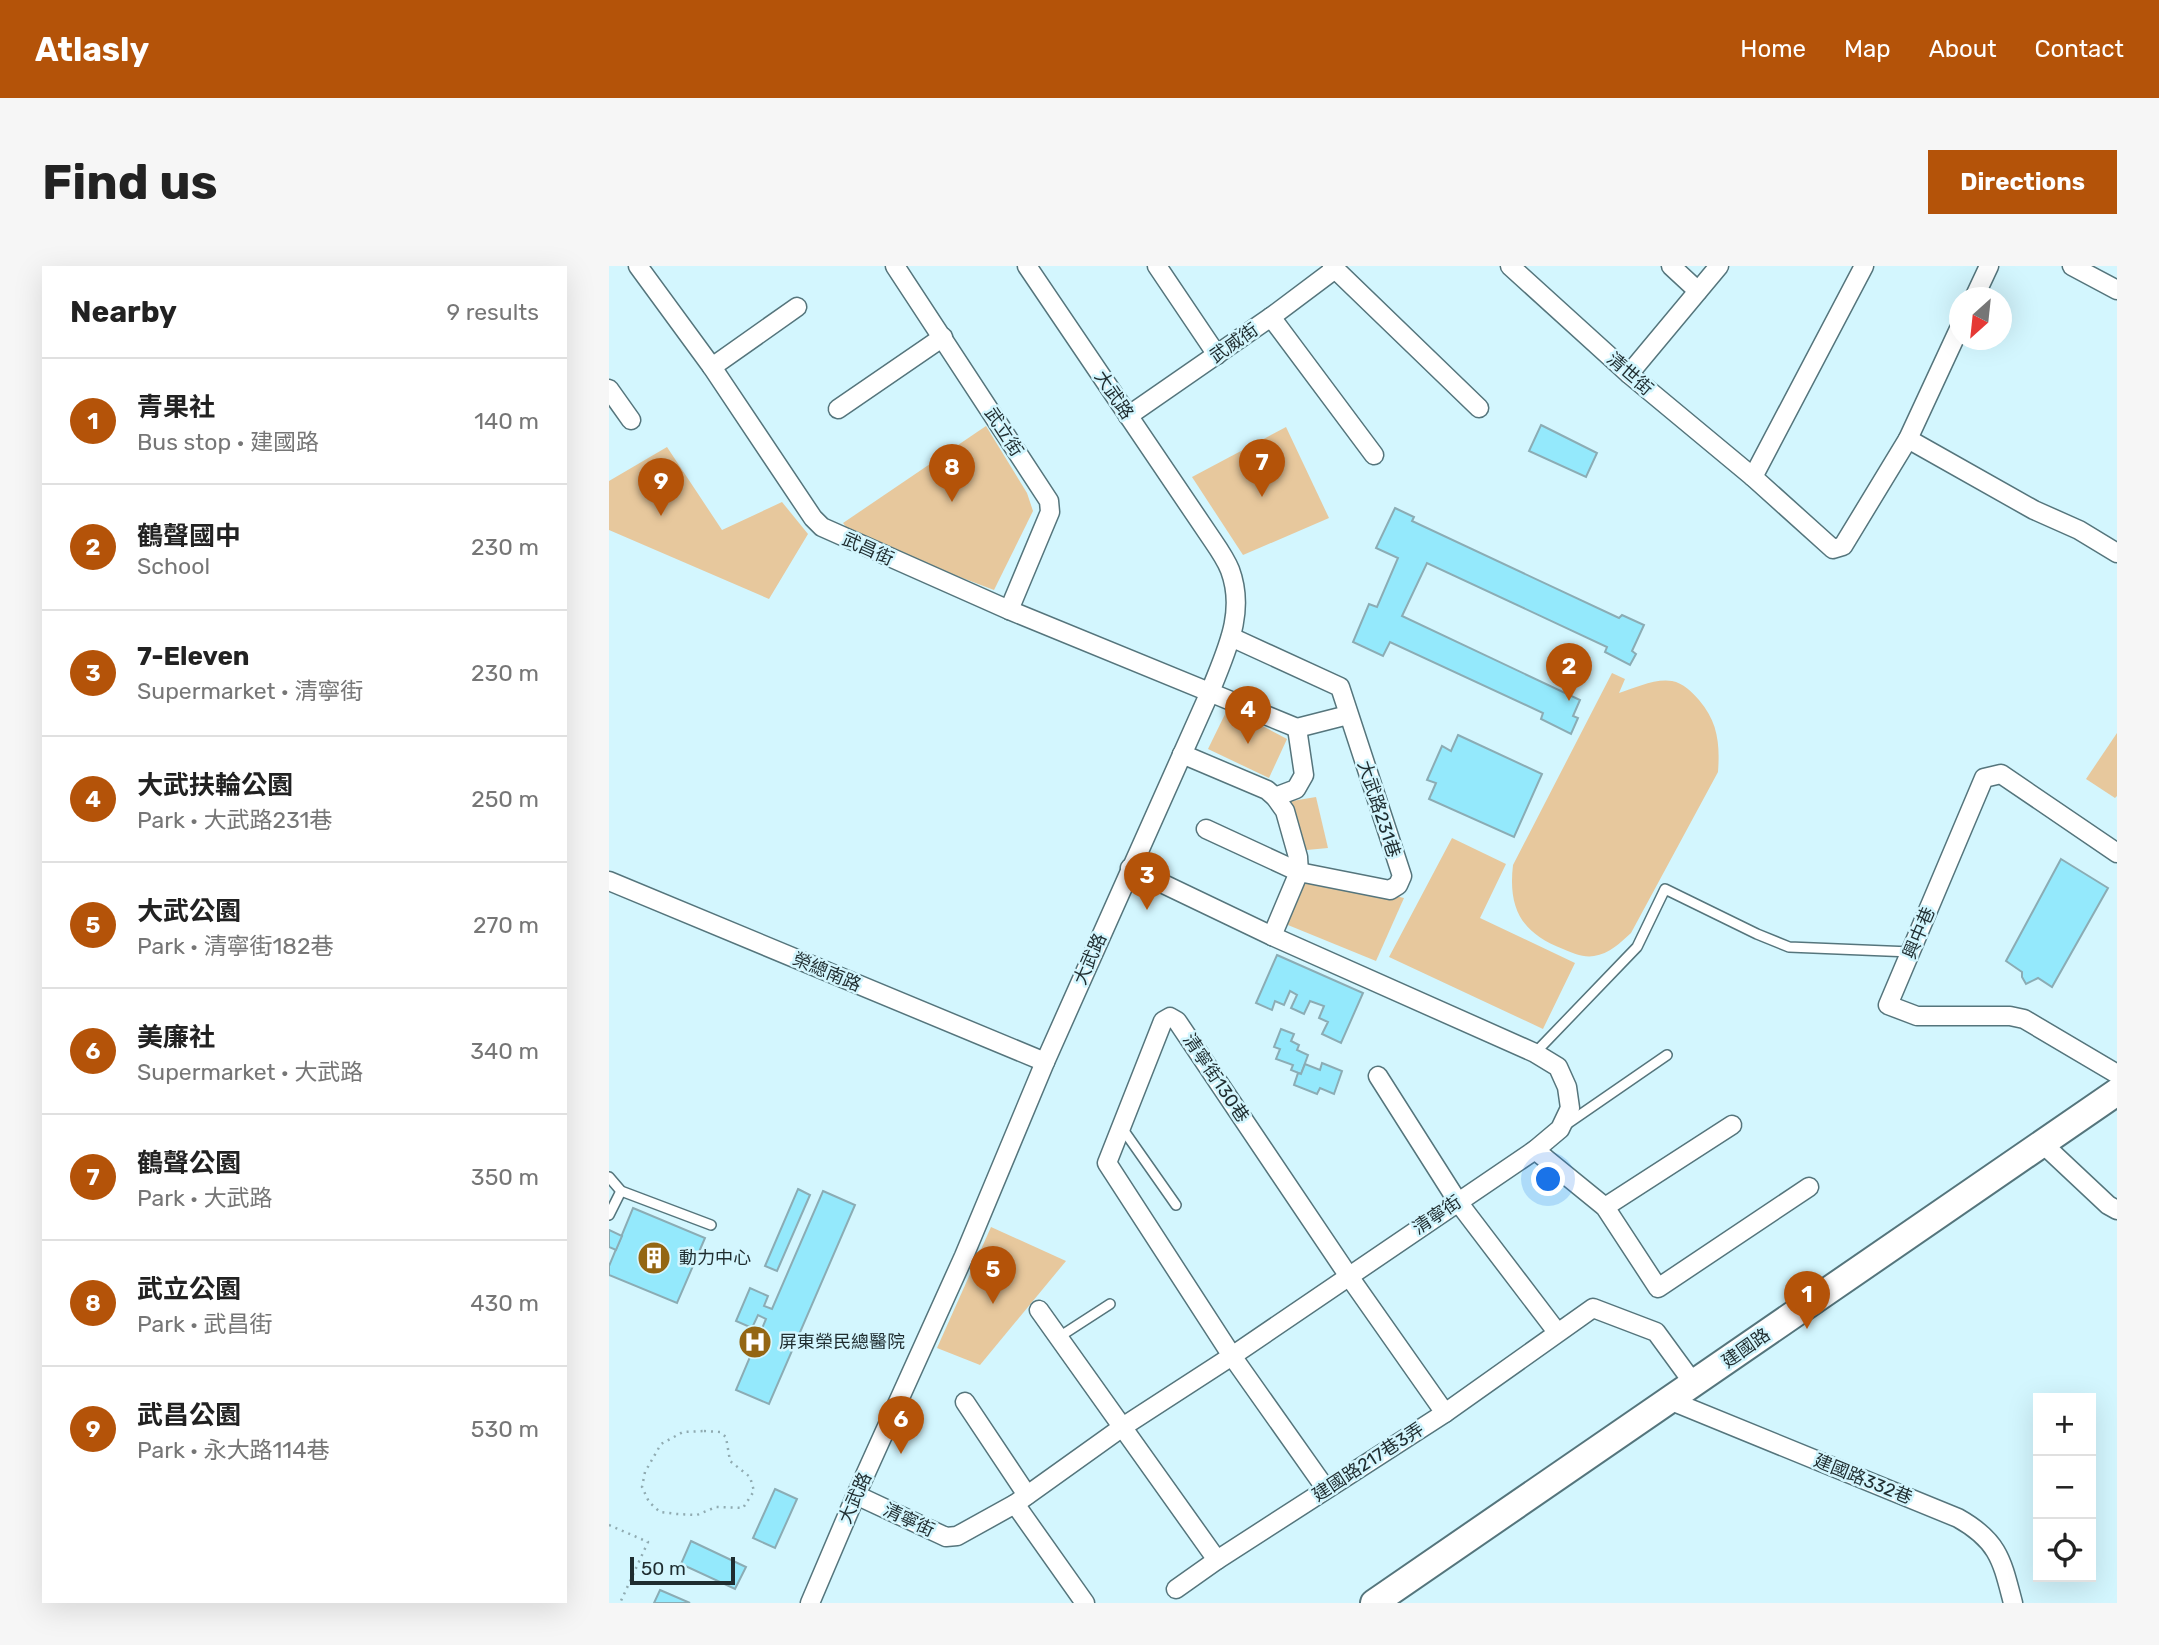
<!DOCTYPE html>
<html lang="en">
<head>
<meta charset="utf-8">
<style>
  body { margin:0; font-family:Rubik,"Noto Sans TC",sans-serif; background:#f6f6f6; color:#222 }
  .controls { position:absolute; right:21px; bottom:21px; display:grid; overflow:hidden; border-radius:0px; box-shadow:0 7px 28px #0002 }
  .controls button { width:63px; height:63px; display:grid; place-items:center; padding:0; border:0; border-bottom:2px solid #e0e0e0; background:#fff; color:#222; font:35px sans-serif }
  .compass { position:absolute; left:1340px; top:21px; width:63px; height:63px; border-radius:50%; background:#fff; box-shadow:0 7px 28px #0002; rotate:207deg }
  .scale { position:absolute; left:21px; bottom:18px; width:105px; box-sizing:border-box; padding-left:7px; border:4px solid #1f2d30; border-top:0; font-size:19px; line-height:24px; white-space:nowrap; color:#1f2d30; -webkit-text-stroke:5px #d3f6fe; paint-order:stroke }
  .you { position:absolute; left:940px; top:914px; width:24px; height:24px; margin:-18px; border:5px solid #fff; border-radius:50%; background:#1a73e8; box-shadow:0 0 0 10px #1a73e833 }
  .badge { display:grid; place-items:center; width:46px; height:46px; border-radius:50%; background:#b45309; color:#fff; font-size:23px; font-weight:700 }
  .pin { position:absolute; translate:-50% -58px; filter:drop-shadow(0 2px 4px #0008) }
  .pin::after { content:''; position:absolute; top:37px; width:24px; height:21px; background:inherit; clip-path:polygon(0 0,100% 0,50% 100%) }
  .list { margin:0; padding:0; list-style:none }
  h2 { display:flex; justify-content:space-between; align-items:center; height:91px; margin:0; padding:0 28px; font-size:30px }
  h2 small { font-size:23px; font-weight:400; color:#767676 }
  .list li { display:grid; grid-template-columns:46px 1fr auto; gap:21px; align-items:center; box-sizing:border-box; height:126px; padding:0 28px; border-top:2px solid #e0e0e0 }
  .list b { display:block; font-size:26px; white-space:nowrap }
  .list p { margin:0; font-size:23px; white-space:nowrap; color:#767676 }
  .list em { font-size:23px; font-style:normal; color:#767676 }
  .icon { flex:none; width:38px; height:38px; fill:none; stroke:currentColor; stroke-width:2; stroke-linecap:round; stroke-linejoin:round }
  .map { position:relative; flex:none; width:1508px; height:1337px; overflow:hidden; border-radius:0px }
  header { display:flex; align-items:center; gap:42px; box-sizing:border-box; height:98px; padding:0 35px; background:#b45309; color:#fff }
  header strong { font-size:33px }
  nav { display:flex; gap:38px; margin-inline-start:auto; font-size:24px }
  .intro { display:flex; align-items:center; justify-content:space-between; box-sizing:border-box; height:168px; padding:0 42px }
  h1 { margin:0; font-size:49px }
  .button { padding:18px 32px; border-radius:0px; background:#b45309; color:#fff; font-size:24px; font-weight:700 }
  main { display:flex; gap:42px; padding:0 42px }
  aside { flex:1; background:#fff; border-radius:0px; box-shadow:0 7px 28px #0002 }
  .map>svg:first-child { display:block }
  .green { fill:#e7c89d }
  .building { fill:#94e9fc; stroke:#8bacb4; stroke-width:2 }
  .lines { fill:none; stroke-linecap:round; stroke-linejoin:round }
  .service-casing { stroke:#55757c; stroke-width:12 }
  .minor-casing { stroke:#55757c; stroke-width:21 }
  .primary-casing { stroke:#55757c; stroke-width:30 }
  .path { stroke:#90abb1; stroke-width:2.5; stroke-dasharray:2 5; stroke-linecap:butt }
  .service { stroke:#fff; stroke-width:9 }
  .minor { stroke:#fff; stroke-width:18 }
  .primary { stroke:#fff; stroke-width:26 }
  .labels { text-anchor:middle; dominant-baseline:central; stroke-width:5; stroke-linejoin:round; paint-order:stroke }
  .street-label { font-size:18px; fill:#1f2d30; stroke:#d3f6fe }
  .poi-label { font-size:18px; fill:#1f2d30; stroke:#d3f6fe; text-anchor:start }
</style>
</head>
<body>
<header>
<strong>Atlasly</strong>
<nav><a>Home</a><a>Map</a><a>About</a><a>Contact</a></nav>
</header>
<div class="intro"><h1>Find us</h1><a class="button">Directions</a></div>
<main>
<aside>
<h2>Nearby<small>9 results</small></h2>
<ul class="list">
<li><span class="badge">1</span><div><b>青果社</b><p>Bus stop · 建國路</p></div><em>140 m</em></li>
<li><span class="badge">2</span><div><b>鶴聲國中</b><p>School</p></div><em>230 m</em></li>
<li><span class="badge">3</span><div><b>7-Eleven</b><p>Supermarket · 清寧街</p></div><em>230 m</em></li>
<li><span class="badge">4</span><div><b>大武扶輪公園</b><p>Park · 大武路231巷</p></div><em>250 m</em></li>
<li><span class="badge">5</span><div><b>大武公園</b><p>Park · 清寧街182巷</p></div><em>270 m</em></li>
<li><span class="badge">6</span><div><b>美廉社</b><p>Supermarket · 大武路</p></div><em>340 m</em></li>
<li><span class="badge">7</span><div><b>鶴聲公園</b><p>Park · 大武路</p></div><em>350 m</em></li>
<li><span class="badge">8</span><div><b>武立公園</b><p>Park · 武昌街</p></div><em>430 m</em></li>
<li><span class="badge">9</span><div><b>武昌公園</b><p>Park · 永大路114巷</p></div><em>530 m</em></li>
</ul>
</aside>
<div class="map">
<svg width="1508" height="1337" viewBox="0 0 1508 1337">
  <rect width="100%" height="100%" fill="#d3f6fe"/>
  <g class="green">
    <path d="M377 160 418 227 424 245 385 324 245 271 234 257Z"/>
    <path d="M677 161 720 252 634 289 583 211Z"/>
    <path d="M58 181 113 264 173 236 199 268 160 333 0 264V215Z"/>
    <path d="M1003 407 1016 413 1010 427C1025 422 1047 412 1063 415 1074 417 1083 426 1090 434 1109 456 1111 478 1109 506L1022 667C1011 677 1000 688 985 690 975 692 963 687 954 683 912 667 899 642 904 599Z"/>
    <path d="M619 442 678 473 660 512 599 483Z"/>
    <path d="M1508 467V530L1506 532 1477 513Z"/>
    <path d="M707 531 719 582 687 585 677 536Z"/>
    <path d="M843 572 897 598 871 652 966 697 934 763 780 691Z"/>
    <path d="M696 612 731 617 795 632 767 695 674 657Z"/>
    <path d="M382 961 457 995 371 1099 328 1082Z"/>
  </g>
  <g class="building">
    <path d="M932 159 988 187 977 211 920 185Z"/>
    <path d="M786 242 805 251 803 255 1010 352 1013 349 1035 359 1023 385 1027 388 1021 399 996 386 998 381 818 297 793 350 971 434 964 450 969 452 962 468 932 453 934 447 781 376 774 390 744 376 760 338 768 341 789 292 767 282Z"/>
    <path d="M849 469 933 508 905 571 820 533 827 517 818 514 833 480 842 485Z"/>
    <path d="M1452 593 1499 622 1443 721 1429 712 1417 718 1413 711V706L1397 695Z"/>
    <path d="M668 689 754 727 732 777 713 768 719 756 710 752 715 740 701 735 695 748 682 742 688 729 681 725 675 739 666 735 663 744 647 737Z"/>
    <path d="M672 763 685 768 682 775 690 779 688 784 699 789 692 808 682 804 684 799 667 793 671 783 665 781Z"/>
    <path d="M713 797 733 805 725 828 711 822 708 828 685 819 689 807 692 808 696 798 711 804Z"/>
    <path d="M189 923 201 929 168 1005 156 1000Z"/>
    <path d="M214 925 246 939 160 1138 127 1124 157 1053 149 1049 143 1062 127 1055 141 1022 159 1030 155 1040 163 1043Z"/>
    <path d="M24 942 96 972 68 1037 0 1009V1000Z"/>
    <path d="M0 964 13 970 7 984 0 981Z"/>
    <path d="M166 1223 188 1233 166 1282 144 1272Z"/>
    <path d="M82 1275 137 1301 126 1323 72 1298Z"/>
    <path d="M51 1324 81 1337H45Z"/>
  </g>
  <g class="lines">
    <defs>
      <g id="service">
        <path d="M926 787 1028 681 1056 623 1148 668 1180 681 1302 686"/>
        <path d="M955 860 1058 789"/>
        <path d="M513 862 567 939"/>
        <path d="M0 911 12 925 102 959"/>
        <path d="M0 949 12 925"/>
        <path d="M450 1071 501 1038"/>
      </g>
      <g id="minor">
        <path d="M29 0 103 101 204 252 213 261 400 344 688 462 739 449"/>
        <path d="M286 0 440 235 441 246 400 344"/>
        <path d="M548 0 608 89"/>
        <path d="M723 0 870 142"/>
        <path d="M901 0 1020 108 1144 211 1224 283 1234 280 1299 173 1350 63"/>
        <path d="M1062 0 1089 25"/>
        <path d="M1463 0 1508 24"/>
        <path d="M1365 32 1380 0"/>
        <path d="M662 51 765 189"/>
        <path d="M103 101 188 41"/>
        <path d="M1020 108 1110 0"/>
        <path d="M0 123 22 154"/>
        <path d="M229 143 334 71"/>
        <path d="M519 150 662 51 726 3"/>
        <path d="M1299 173 1425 244 1470 264 1508 287"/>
        <path d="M1144 211 1255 0"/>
        <path d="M573 488 658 524 666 531 676 545 689 591 690 606 663 670"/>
        <path d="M666 531 687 523 695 509 688 462"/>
        <path d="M597 563 690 606 781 624 789 619 793 610 731 421 622 371"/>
        <path d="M1508 587 1392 508 1375 512 1279 739 1308 750H1401L1415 753 1508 808"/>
        <path d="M0 615 436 796"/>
        <path d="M769 810 849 936 948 1066"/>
        <path d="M1434 878 1499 939 1508 944"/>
        <path d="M926 884 996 941 1049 1022 1200 921"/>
        <path d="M996 941 1123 859"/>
        <path d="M430 1044 608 1294"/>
        <path d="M1060 1134 1349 1252C1390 1275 1393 1295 1404 1337"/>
        <path d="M356 1136 418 1229"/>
        <path d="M717 1223 623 1090 498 897 554 755 561 751 568 755 739 1009 836 1147"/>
        <path d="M247 1229 337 1271 348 1270 406 1238 515 1160 623 1090 926 884 951 863 961 842 958 821 949 801 926 787 663 670 521 602"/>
        <path d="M406 1238 476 1337"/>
        <path d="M567 1323 608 1294 836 1147 984 1042 1047 1066 1085 1118"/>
        <path d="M201 1337 247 1229 355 990 436 796 601 426C617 385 637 347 621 304 616 291 606 278 598 266L418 0"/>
      </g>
      <path id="primary" d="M765 1337 1508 826"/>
    </defs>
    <use href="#service" class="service-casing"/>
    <use href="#minor" class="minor-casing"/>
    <use href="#primary" class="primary-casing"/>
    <g class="path">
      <path d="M95 1165 111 1166 117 1171 121 1195 141 1211 145 1225 134 1242 107 1241 88 1249 68 1248 51 1246 40 1236 33 1221 36 1206 52 1178 74 1166Z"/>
      <path d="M0 1259 39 1276 11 1337"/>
    </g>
    <use href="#service" class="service"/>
    <use href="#minor" class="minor"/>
    <use href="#primary" class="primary"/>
  </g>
  <defs>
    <symbol id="building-disc" viewBox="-11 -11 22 22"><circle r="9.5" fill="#946613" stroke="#d3f6fe"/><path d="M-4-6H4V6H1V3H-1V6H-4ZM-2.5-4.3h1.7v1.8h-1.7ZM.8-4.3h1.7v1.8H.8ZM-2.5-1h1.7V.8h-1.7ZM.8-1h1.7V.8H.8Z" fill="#fff"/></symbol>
    <symbol id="hospital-disc" viewBox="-11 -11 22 22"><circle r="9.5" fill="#946613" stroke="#d3f6fe"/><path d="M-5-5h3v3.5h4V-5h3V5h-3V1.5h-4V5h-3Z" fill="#fff"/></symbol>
  </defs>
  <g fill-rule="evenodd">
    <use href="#building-disc" x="26" y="973" width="38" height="38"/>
    <use href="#hospital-disc" x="127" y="1057" width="38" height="38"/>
  </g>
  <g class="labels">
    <g class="street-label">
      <text transform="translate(625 77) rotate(-35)">武威街</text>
      <text transform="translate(1021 108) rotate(41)">清世街</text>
      <text transform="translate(505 129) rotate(56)">大武路</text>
      <text transform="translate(395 166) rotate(57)">武立街</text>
      <text transform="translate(259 283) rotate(24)">武昌街</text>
      <text transform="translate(770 543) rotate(72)">大武路231巷</text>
      <text transform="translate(1310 667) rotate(-67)">興中巷</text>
      <text transform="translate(481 693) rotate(-66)">大武路</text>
      <text transform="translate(218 706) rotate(23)">榮總南路</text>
      <text transform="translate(607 812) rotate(56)">清寧街130巷</text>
      <text transform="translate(828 949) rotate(-34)">清寧街</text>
      <text transform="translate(1137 1082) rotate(-35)">建國路</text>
      <text transform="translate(759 1196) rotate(-33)">建國路217巷3弄</text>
      <text transform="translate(1254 1213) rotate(22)">建國路332巷</text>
      <text transform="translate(246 1232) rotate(-66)">大武路</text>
      <text transform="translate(300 1254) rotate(25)">清寧街</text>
    </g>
    <g class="poi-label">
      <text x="70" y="992">動力中心</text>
      <text x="170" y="1076">屏東榮民總醫院</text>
    </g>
  </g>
</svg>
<div class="controls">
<button>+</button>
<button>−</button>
<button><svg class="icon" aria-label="locate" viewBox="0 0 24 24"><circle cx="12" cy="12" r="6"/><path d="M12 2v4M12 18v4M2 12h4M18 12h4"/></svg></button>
</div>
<svg class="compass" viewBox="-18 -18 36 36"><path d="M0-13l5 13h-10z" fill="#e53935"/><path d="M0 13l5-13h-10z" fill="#767676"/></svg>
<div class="scale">50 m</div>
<div class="you"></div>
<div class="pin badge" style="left:1198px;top:1063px">1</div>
<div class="pin badge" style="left:960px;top:435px">2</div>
<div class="pin badge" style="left:538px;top:644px">3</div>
<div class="pin badge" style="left:639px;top:478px">4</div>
<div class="pin badge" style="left:384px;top:1038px">5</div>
<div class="pin badge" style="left:292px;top:1188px">6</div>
<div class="pin badge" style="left:653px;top:231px">7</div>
<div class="pin badge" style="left:343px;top:236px">8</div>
<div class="pin badge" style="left:52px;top:250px">9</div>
</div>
</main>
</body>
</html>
